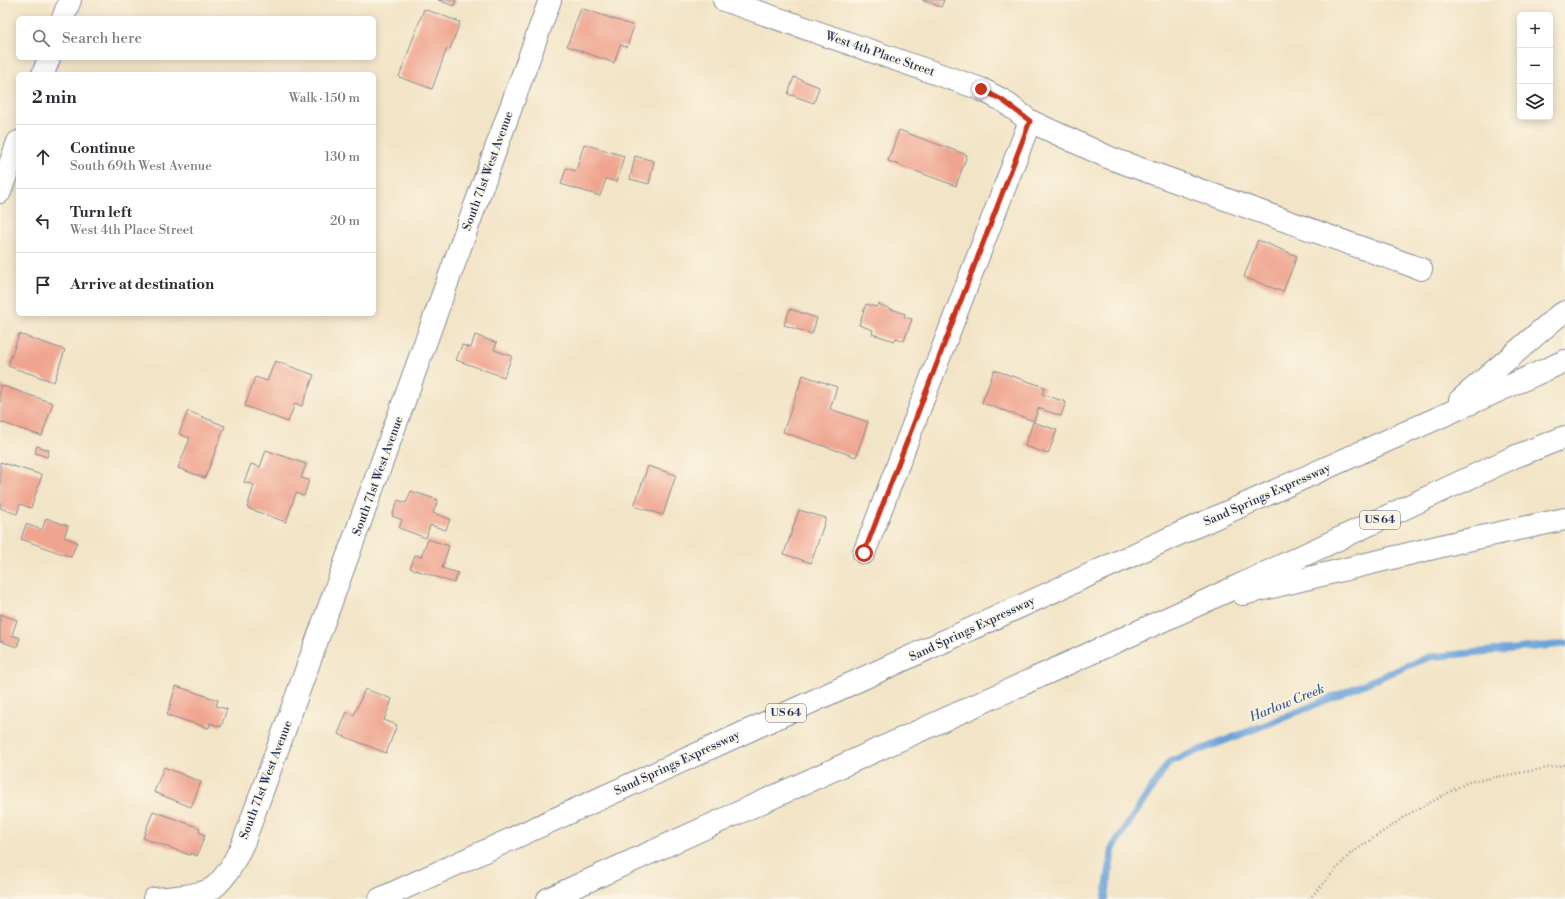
<!DOCTYPE html>
<html lang="en">
<head>
<meta charset="utf-8">
<style>
  body { margin:0; font-family:"Libre Bodoni",serif; background:#f7f7f7; color:#2b2b33 }
  .controls { position:absolute; right:12px; top:12px; display:grid; overflow:hidden; border-radius:6px; box-shadow:0 2px 10px #0003 }
  .controls button { width:36px; height:36px; display:grid; place-items:center; padding:0; border:0; border-bottom:1px solid #e1e1e2; background:#fff; color:#2b2b33; font:20px sans-serif }
  .stop { position:absolute; width:12px; height:12px; margin:-9px; border:3px solid #c8321e; border-radius:50%; background:#fff }
  .stop.end { background:#c8321e; border-color:#fff; box-shadow:0 1px 4px #0008 }
  .list { margin:0; padding:0; list-style:none }
  h2 { display:flex; justify-content:space-between; align-items:center; height:52px; margin:0; padding:0 16px; font-size:17px }
  h2 small { font-size:13px; font-weight:400; color:#7c7c81 }
  .list li { display:grid; grid-template-columns:26px 1fr auto; gap:12px; align-items:center; box-sizing:border-box; height:64px; padding:0 16px; border-top:1px solid #e1e1e2 }
  .list b { display:block; font-size:15px; white-space:nowrap }
  .list p { margin:0; font-size:13px; white-space:nowrap; color:#7c7c81 }
  .list em { font-size:13px; font-style:normal; color:#7c7c81 }
  .icon { flex:none; width:22px; height:22px; fill:none; stroke:currentColor; stroke-width:2; stroke-linecap:round; stroke-linejoin:round }
  .map { position:relative; flex:none; width:1565px; height:899px; overflow:hidden }
  .search { position:absolute; background:#fff; box-shadow:0 2px 10px #0003; left:16px; top:16px; width:360px; height:44px; display:flex; align-items:center; gap:10px; box-sizing:border-box; padding:0 14px; border-radius:6px; color:#7c7c81; font-size:15px }
  .panel { position:absolute; background:#fff; box-shadow:0 2px 10px #0003; left:16px; top:72px; width:360px; height:244px; border-radius:6px }
  .map>svg:first-child { display:block }
  .lines { fill:none; stroke-linecap:round; stroke-linejoin:round }
  .stream { stroke:#69a2d8; stroke-width:7 }
  .building { fill:#efa48f }
  .minor-casing { stroke:#868a92; stroke-width:24 }
  .highway-casing { stroke:#868a92; stroke-width:24 }
  .path { stroke:#868a92; stroke-width:2.5; stroke-dasharray:1 3; stroke-linecap:butt }
  .minor { stroke:#fff; stroke-width:22 }
  .highway { stroke:#fff; stroke-width:22 }
  .route { stroke:#c8321e; stroke-width:5 }
  .labels { text-anchor:middle; dominant-baseline:central; stroke-width:3; stroke-linejoin:round; paint-order:stroke }
  .shield { fill:#fcf5e5; stroke:#5e6a86; stroke-width:1 }
  .shield-label { font-size:11px; font-weight:bold; fill:#1b2f5e }
  .street-label { font-size:12px; fill:#1b2f5e; stroke:#fcf5e5 }
  .water-label { font-size:13px; font-style:italic; fill:#365789; stroke:#fcf5e5 }
</style>
</head>
<body>
<div class="map">
<svg width="1565" height="899" viewBox="0 0 1565 899">
  <rect width="100%" height="100%" fill="#fcf5e5"/>
  <filter id="ink" filterUnits="userSpaceOnUse"><feTurbulence type="fractalNoise" baseFrequency=".025" numOctaves="2"/><feDisplacementMap in="SourceGraphic" scale="8" xChannelSelector="R" yChannelSelector="G"/><feConvolveMatrix kernelMatrix="1 2 1 2 8 2 1 2 1" color-interpolation-filters="sRGB"/></filter>
  <filter id="wash" filterUnits="userSpaceOnUse"><feTurbulence type="fractalNoise" baseFrequency=".012" numOctaves="4" result="noise"/><feDisplacementMap in="SourceGraphic" scale="16" xChannelSelector="R" yChannelSelector="G"/><feGaussianBlur stdDeviation="0.9" result="paint"/><feColorMatrix in="noise" values="0 0 0 0 0 0 0 0 0 0 0 0 0 0 0 0 0 1.4 0 .05"/><feComposite in="paint" operator="in"/></filter>
  <g filter="url(#wash)">
    <rect width="100%" height="100%" fill="#f2e4c6"/>
    <g class="lines">
      <path class="stream" d="M1105 899 1113 847 1169 762 1273 722 1429 657 1565 644"/>
    </g>
    <g id="blocks">
      <g class="building">
        <path d="M438 0H456L454 6Z"/>
        <path d="M922 0H944L941 7Z"/>
        <path d="M581 8 634 26 627 47 620 45 614 63 567 46Z"/>
        <path d="M424 9 460 22 450 49 447 48 432 89 399 77Z"/>
        <path d="M794 77 819 87 814 103 788 94Z"/>
        <path d="M899 130 967 155 956 186 888 161Z"/>
        <path d="M584 144 624 156 617 182 606 179 600 196 561 184 566 168 576 171Z"/>
        <path d="M635 156 654 161 649 184 630 179Z"/>
        <path d="M1258 240 1297 256 1283 292 1244 277Z"/>
        <path d="M866 304 876 307 878 304 905 314 904 317 912 319 904 341 896 338 895 341 872 334 873 330 859 325Z"/>
        <path d="M790 309 817 318 812 334 784 325Z"/>
        <path d="M19 334 65 350 54 382 8 366Z"/>
        <path d="M475 335 497 343 494 350 512 356 504 377 456 360 462 345 471 348Z"/>
        <path d="M275 361 314 375 302 406 295 403 288 422 245 406 255 377 267 381Z"/>
        <path d="M994 370 1045 387 1042 394 1066 402 1061 416 1038 408 1034 421 982 403Z"/>
        <path d="M803 375 837 387 830 409 868 422 856 457 783 432Z"/>
        <path d="M0 385 53 403 42 436 0 422Z"/>
        <path d="M188 411 225 426 205 478 178 468 190 438 179 434Z"/>
        <path d="M1033 422 1057 430 1048 454 1025 446Z"/>
        <path d="M37 446 49 450 47 457 35 453Z"/>
        <path d="M266 450 306 464 301 478 309 480 304 496 296 493 286 522 247 508 254 485 244 482 251 464 260 467Z"/>
        <path d="M0 462 42 475 31 508 20 504 17 514 0 508Z"/>
        <path d="M648 466 676 475 663 515 634 506Z"/>
        <path d="M411 491 438 500 433 513 450 519 446 530 430 525 426 538 399 528 402 520 392 516 398 500 406 503Z"/>
        <path d="M799 510 826 518 811 563 784 554Z"/>
        <path d="M46 518 68 526 64 537 77 542 71 557 21 539 26 524 42 530Z"/>
        <path d="M428 539 449 546 442 568 458 573 454 583 410 568 415 555 421 557Z"/>
        <path d="M0 614 17 620 12 635 20 638 17 647 0 641Z"/>
        <path d="M176 686 218 700 216 706 227 709 221 727 210 723 209 728 167 715Z"/>
        <path d="M365 689 392 699 384 720 397 725 386 753 338 734 347 712 354 715Z"/>
        <path d="M164 767 201 782 191 807 154 792Z"/>
        <path d="M153 811 200 828 199 832 205 835 197 856 191 853 190 855 143 838Z"/>
      </g>
    </g>
  </g>
  <g filter="url(#ink)">
    <use href="#blocks" fill-opacity="0" stroke="#868a92" stroke-width="1"/>
    <g class="lines">
      <defs>
        <g id="minor">
          <path d="M724 0 981 89 1002 100 1030 121 1110 158 1421 269"/>
          <path d="M63 18 70 0"/>
          <path d="M43 74 49 58"/>
          <path d="M0 192 18 142"/>
          <path d="M864 553 1030 121"/>
          <path d="M154 899C167 898 203 895 213 888 228 876 236 858 244 841L550 0"/>
        </g>
        <g id="highway">
          <path d="M1460 400 1558 316 1565 312"/>
          <path d="M1243 594 1458 542 1565 519"/>
          <path d="M380 899 1192 528 1565 361"/>
          <path d="M548 899 1197 605 1514 457 1565 437"/>
        </g>
      </defs>
      <use href="#minor" class="minor-casing"/>
      <use href="#highway" class="highway-casing"/>
      <path class="path" d="M1309 899 1350 854 1409 814 1468 782 1565 765"/>
      <use href="#minor" class="minor"/>
      <use href="#highway" class="highway"/>
    </g>
  </g>
  <g class="lines" filter="url(#ink)">
    <path class="route" d="M864 553 1030 121 1002 100 981 89"/>
  </g>
  <g class="labels">
    <g class="shield">
      <rect x="1360" y="511" width="40" height="18" rx="3"/>
      <rect x="766" y="704" width="40" height="18" rx="3"/>
    </g>
    <g class="shield-label">
      <text x="1380" y="520">US 64</text>
      <text x="786" y="713">US 64</text>
    </g>
    <g class="street-label">
      <text transform="translate(880 54) rotate(19)">West 4th Place Street</text>
      <text transform="translate(488 171) rotate(-70)">South 71st West Avenue</text>
      <text transform="translate(378 476) rotate(-70)">South 71st West Avenue</text>
      <text transform="translate(1267 495) rotate(-24)">Sand Springs Expressway</text>
      <text transform="translate(972 629) rotate(-25)">Sand Springs Expressway</text>
      <text transform="translate(677 763) rotate(-25)">Sand Springs Expressway</text>
      <text transform="translate(266 780) rotate(-69)">South 71st West Avenue</text>
    </g>
    <g class="water-label">
      <text transform="translate(1287 703) rotate(-22)">Harlow Creek</text>
    </g>
  </g>
</svg>
<div class="controls">
<button>+</button>
<button>−</button>
<button><svg class="icon" aria-label="layers" viewBox="0 0 24 24"><path d="M12 4l9 5-9 5-9-5zM3 14l9 5 9-5"/></svg></button>
</div>
<div class="stop" style="left:864px;top:553px"></div>
<div class="stop end" style="left:981px;top:89px"></div>
<div class="search"><svg class="icon" aria-label="search" viewBox="0 0 24 24"><circle cx="10" cy="10" r="6"/><path d="M15 15l6 6"/></svg>Search here</div>
<section class="panel">
<h2>2 min<small>Walk · 150 m</small></h2>
<ul class="list">
<li><svg class="icon" aria-label="ahead" viewBox="0 0 24 24"><path d="M12 20V5M6 11l6-6 6 6"/></svg><div><b>Continue</b><p>South 69th West Avenue</p></div><em>130 m</em></li>
<li><svg class="icon" aria-label="left" viewBox="0 0 24 24"><path d="M17 20v-9H6M10 6l-5 5 5 5"/></svg><div><b>Turn left</b><p>West 4th Place Street</p></div><em>20 m</em></li>
<li><svg class="icon" aria-label="arrive" viewBox="0 0 24 24"><path d="M6 21V4h12l-3 4 3 4H6"/></svg><div><b>Arrive at destination</b></div></li>
</ul>
</section>
</div>
</body>
</html>
